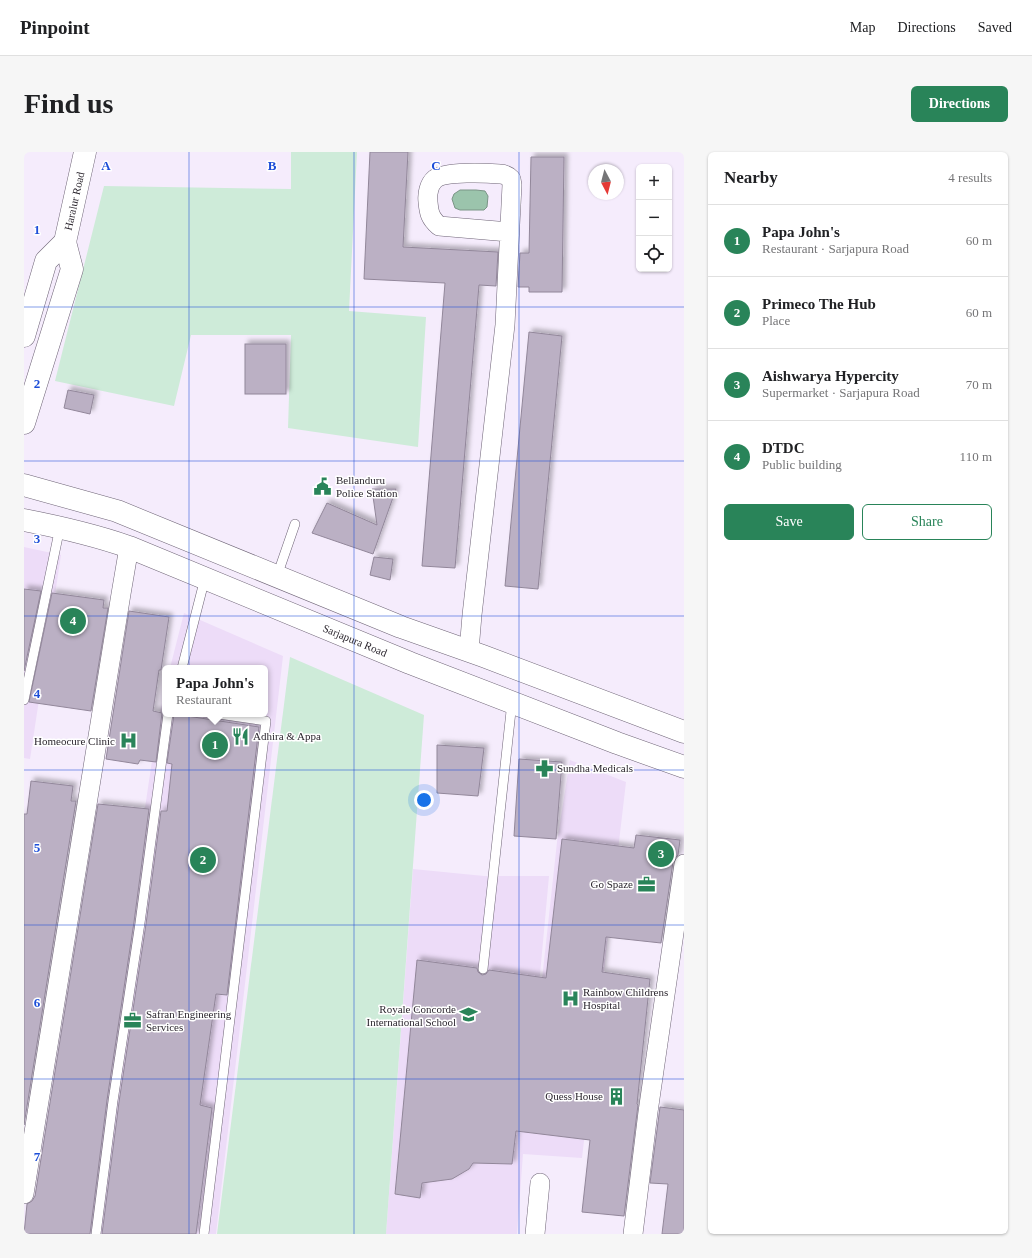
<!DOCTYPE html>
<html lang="en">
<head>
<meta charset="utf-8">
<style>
  body { margin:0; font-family:Georgia,serif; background:#f6f6f6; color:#202124 }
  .controls { position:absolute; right:12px; top:12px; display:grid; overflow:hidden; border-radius:6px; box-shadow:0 1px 3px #0004 }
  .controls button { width:36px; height:36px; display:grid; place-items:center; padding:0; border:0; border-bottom:1px solid #e0e0e0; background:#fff; color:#202124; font:20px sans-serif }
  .compass { position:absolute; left:564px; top:12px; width:36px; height:36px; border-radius:50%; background:#fff; box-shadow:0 1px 3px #0004; rotate:173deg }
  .you { position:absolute; left:400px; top:648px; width:14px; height:14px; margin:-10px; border:3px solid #fff; border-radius:50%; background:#1a73e8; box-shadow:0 0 0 6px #1a73e833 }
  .badge { display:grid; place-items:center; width:26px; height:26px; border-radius:50%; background:#298459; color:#fff; font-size:13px; font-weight:700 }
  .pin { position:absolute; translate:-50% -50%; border:2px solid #fff; box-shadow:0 1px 4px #0006 }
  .popup { position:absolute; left:138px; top:513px; width:106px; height:52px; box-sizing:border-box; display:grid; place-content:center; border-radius:6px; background:#fff; filter:drop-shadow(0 1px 3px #0005); font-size:13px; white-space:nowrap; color:#757577 }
  .popup b { font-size:15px; color:#202124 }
  .popup::after { content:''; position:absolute; left:50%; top:100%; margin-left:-8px; border:8px solid transparent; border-top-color:#fff }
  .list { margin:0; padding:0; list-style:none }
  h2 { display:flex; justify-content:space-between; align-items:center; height:52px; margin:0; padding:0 16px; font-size:17px }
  h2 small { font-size:13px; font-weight:400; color:#757577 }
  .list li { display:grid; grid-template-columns:26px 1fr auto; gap:12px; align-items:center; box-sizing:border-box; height:72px; padding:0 16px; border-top:1px solid #e0e0e0 }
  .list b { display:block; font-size:15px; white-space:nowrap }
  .list p { margin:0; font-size:13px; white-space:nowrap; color:#757577 }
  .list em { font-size:13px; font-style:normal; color:#757577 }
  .actions { display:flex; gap:8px; padding:12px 16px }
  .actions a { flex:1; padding:9px 0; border:1px solid #298459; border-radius:6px; text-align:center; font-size:14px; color:#298459 }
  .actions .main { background:#298459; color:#fff }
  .icon { flex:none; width:22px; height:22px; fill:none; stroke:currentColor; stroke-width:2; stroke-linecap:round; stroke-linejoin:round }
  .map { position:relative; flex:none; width:660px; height:1082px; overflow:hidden; border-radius:6px }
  header { display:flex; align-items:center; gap:24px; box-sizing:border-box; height:56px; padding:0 20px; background:#fff; border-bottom:1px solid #e0e0e0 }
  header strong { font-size:19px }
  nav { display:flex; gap:22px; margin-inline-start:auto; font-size:14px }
  .intro { display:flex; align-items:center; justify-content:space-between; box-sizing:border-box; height:96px; padding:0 24px }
  h1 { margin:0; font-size:28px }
  .button { padding:10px 18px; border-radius:6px; background:#298459; color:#fff; font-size:14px; font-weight:700 }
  main { display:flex; gap:24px; padding:0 24px }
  aside { flex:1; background:#fff; border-radius:6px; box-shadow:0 1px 3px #0004 }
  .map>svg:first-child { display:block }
  .built { fill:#eddcf8 }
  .green { fill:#ceebd9 }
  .water { fill:#9bc4ac; stroke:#7a9586 }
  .building { fill:#bbb0c4; stroke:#92879a; filter:url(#shadow) }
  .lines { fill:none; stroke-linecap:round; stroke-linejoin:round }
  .lane-casing { stroke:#6f6577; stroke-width:10 }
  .street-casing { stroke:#6f6577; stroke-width:20 }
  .secondary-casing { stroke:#6f6577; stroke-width:23 }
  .primary-casing { stroke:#6f6577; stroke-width:23 }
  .lane { stroke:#fff; stroke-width:9 }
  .street { stroke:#fff; stroke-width:19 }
  .secondary { stroke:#fff; stroke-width:22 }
  .primary { stroke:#fff; stroke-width:22 }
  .grid { fill:none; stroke:#1d4ed8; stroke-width:1; stroke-opacity:0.55 }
  .labels { text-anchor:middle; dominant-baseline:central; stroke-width:3; stroke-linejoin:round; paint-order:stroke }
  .street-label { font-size:11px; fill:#2c272f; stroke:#fff }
  .poi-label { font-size:11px; fill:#2c272f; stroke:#fff; text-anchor:start }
  .grid-label { font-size:13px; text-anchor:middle; font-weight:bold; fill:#1d4ed8; stroke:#fff; stroke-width:3; stroke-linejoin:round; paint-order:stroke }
</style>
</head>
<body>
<header>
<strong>Pinpoint</strong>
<nav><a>Map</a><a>Directions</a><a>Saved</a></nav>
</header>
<div class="intro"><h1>Find us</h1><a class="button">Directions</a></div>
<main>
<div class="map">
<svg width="660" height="1082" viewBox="0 0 660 1082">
  <defs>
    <filter id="shadow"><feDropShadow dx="3.5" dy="-3.5" stdDeviation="2" flood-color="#0004"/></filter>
  </defs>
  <rect width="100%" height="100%" fill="#f5ecfc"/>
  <g class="built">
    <path d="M0 395 37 403 6 607 0 606Z"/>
    <path d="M160 461 259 504 192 1082H58L134 568 141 539V562H241V516H146Z"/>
    <path d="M546 608 602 630 558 1006 499 1002 493 1082H362L389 717 460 724H525L503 965 533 690Z"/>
  </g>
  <g class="green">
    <path d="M267 0H333L325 159 402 165 394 295 264 276 267 183H167L150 254 31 229 80 34 267 37Z"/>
    <path d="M266 505 400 563 362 1082H193Z"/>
  </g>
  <path class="water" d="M436 38H452L461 39 464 44 463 55 460 58H436L431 56 428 47 430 42Z"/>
  <g class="building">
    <path d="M346 0H384L379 95 474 100 472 134 455 133 431 416 398 414 421 131 340 127Z"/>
    <path d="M507 5H540L538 140H505V135H494L496 101H505Z"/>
    <path d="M505 180 538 184 514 437 481 434Z"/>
    <rect x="221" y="192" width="41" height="50"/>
    <path d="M44 238 70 243 66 262 40 256Z"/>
    <path d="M348 337H372L349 402 288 381 303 351 353 373Z"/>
    <path d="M350 405 369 407 366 428 346 423Z"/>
    <path d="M0 437 17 439 0 519Z"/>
    <path d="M28 441 80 448 79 456H84L67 559 5 550Z"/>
    <path d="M105 459 145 465 137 518H135L129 559 138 561 132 610 116 608 114 612 82 607Z"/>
    <path d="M150 562 235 575 203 843 192 842 176 953 188 956 172 1082H78L95 950 122 772 137 659H143L148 612 143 611Z"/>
    <path d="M413 593 460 596 454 644 413 641Z"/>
    <path d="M495 607 538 610 532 687 490 684Z"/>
    <path d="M7 629 49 634 47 649H52L0 973V662H3Z"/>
    <path d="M74 652 125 657 110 770 83 948 66 1082H0L3 1052 8 1049 11 1044Z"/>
    <path d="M612 683 656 688 654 703 651 706 649 710 637 791 582 785 578 820 626 827 613 952 614 953 600 1064 558 1060 566 988 492 979 488 1012 449 1011 445 1017 428 1027 398 1031 396 1046 371 1042 393 808 453 816 454 820 458 823 462 822 465 818 522 826 538 687 610 696Z"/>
    <path d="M636 955 660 958V1082H638L644 1032 626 1031Z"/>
  </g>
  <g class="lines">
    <defs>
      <g id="lane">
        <path d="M253 424 271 372"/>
        <path d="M158 516 181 426"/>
        <path d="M0 548 36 375"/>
        <path d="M459 817 488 550"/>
        <path d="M72 1082 89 949 116 771 144 562"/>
        <path d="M180 1082 242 569 195 562"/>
      </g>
      <g id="street">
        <path d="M445 499 448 463 481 173 488 33 487 27C484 24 480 22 476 22 463 21 421 19 411 27 405 32 403 42 404 50 405 61 406 66 415 74L485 80"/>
        <path d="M0 1042 97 442 105 395"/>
        <path d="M511 1082 516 1031"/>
        <path d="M609 1082 624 960 660 712"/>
      </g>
      <g id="secondary">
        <path id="s1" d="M0 184 22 109 41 90 61 0"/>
        <path d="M0 271 48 117 41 90"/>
      </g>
      <g id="primary">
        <path d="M0 333 93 359 377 475 459 504 660 580"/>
        <path id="s2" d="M0 368C36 375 71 383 105 395L386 511 593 591 660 615"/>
      </g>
    </defs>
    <use href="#lane" class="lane-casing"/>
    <use href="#street" class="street-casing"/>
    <use href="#secondary" class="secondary-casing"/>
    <use href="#primary" class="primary-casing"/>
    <use href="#lane" class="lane"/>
    <use href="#street" class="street"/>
    <use href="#secondary" class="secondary"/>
    <use href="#primary" class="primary"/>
  </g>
  <path class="grid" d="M165 0V1082M330 0V1082M495 0V1082M0 155H660M0 309H660M0 464H660M0 618H660M0 773H660M0 927H660"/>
  <defs>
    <symbol id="civic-bare" viewBox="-9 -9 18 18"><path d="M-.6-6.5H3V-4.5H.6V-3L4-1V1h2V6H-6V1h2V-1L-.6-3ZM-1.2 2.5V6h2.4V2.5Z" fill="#298459" stroke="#fff" stroke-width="2.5" paint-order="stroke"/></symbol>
    <symbol id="restaurant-bare" viewBox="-9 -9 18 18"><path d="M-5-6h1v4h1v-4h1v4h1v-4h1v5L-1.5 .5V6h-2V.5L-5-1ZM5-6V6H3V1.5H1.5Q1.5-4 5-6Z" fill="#298459" stroke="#fff" stroke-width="2.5" paint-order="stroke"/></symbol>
    <symbol id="hospital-bare" viewBox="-9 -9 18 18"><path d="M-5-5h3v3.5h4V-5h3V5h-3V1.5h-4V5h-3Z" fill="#298459" stroke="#fff" stroke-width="2.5" paint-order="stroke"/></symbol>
    <symbol id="pharmacy-bare" viewBox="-9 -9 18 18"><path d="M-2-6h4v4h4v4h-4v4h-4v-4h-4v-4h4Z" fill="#298459" stroke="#fff" stroke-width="2.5" paint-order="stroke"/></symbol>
    <symbol id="office-bare" viewBox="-9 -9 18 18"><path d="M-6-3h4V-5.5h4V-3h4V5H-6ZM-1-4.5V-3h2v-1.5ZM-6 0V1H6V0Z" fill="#298459" stroke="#fff" stroke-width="2.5" paint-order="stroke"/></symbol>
    <symbol id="school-bare" viewBox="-9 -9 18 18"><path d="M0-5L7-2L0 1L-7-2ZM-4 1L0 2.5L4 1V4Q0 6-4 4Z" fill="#298459" stroke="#fff" stroke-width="2.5" paint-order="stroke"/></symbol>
    <symbol id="building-bare" viewBox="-9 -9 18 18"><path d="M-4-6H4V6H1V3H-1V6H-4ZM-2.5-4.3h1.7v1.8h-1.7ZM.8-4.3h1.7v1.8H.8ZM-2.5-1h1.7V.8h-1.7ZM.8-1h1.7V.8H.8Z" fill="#298459" stroke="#fff" stroke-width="2.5" paint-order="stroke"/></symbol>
  </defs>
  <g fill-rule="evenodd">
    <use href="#civic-bare" x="286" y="322" width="25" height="25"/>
    <use href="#restaurant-bare" x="204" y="572" width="25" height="25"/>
    <use href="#hospital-bare" x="92" y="576" width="25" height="25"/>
    <use href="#pharmacy-bare" x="508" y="604" width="25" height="25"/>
    <use href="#office-bare" x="610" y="720" width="25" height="25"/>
    <use href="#hospital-bare" x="534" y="834" width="25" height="25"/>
    <use href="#school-bare" x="432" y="850" width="25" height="25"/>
    <use href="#office-bare" x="96" y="856" width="25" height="25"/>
    <use href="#building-bare" x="580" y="932" width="25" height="25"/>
  </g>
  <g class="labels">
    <g class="street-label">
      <text stroke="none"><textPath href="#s1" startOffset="147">Haralur Road</textPath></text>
      <text stroke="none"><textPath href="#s2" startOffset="353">Sarjapura Road</textPath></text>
    </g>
    <g class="poi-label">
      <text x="312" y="328">Bellanduru<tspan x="312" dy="13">Police Station</tspan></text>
      <text x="229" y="584">Adhira &amp; Appa</text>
      <text x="91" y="589" text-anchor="end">Homeocure Clinic</text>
      <text x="533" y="616">Sundha Medicals</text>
      <text x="609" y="732" text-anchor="end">Go Spaze</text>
      <text x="559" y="840">Rainbow Childrens<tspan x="559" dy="13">Hospital</tspan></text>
      <text x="432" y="857" text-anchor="end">Royale Concorde<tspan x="432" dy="13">International School</tspan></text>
      <text x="122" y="862">Safran Engineering<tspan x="122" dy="13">Services</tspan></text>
      <text x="579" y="944" text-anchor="end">Quess House</text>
    </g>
  </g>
  <g class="grid-label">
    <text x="82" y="18">A</text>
    <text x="248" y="18">B</text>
    <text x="412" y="18">C</text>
    <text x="13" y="82">1</text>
    <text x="13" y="236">2</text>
    <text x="13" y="391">3</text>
    <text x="13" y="546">4</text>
    <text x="13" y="700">5</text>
    <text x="13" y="855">6</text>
    <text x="13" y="1009">7</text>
  </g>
</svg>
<div class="controls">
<button>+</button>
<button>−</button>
<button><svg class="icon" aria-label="locate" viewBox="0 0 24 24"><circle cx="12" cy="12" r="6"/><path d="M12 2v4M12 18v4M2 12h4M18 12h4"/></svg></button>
</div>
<svg class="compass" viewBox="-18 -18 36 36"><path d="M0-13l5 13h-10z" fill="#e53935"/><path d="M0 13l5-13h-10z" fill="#757577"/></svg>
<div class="you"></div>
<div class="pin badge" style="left:191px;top:593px">1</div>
<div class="popup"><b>Papa John's</b>Restaurant</div>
<div class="pin badge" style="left:179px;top:708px">2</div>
<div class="pin badge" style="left:637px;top:702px">3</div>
<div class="pin badge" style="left:49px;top:469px">4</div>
</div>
<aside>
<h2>Nearby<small>4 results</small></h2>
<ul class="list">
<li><span class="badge">1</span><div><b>Papa John's</b><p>Restaurant · Sarjapura Road</p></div><em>60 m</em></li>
<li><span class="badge">2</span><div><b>Primeco The Hub</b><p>Place</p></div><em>60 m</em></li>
<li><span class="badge">3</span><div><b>Aishwarya Hypercity</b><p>Supermarket · Sarjapura Road</p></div><em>70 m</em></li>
<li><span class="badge">4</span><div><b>DTDC</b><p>Public building</p></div><em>110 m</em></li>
</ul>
<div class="actions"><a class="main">Save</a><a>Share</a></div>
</aside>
</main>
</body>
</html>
